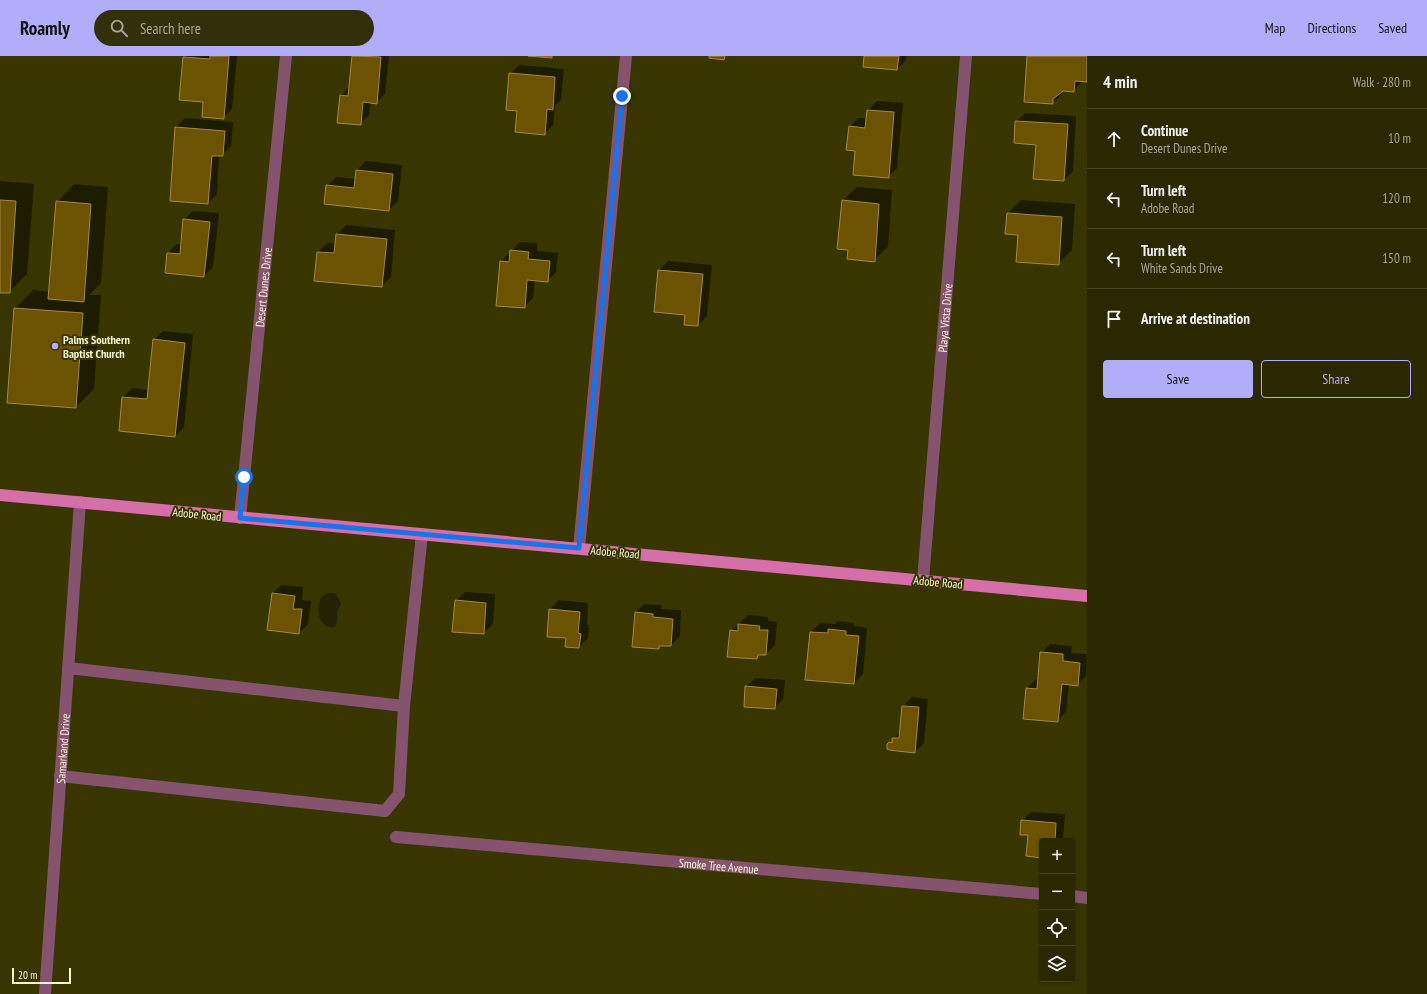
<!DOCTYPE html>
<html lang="en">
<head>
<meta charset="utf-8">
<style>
  body { margin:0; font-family:"PT Sans Narrow",sans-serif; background:#32300a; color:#f1f3f6 }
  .controls { position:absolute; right:12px; bottom:12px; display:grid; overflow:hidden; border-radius:4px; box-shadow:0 1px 3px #0004 }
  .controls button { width:36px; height:36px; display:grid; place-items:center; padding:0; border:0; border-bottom:1px solid #464422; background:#2a2800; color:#f1f3f6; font:20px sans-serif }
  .scale { position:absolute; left:12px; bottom:10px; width:59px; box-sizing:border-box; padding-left:4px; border:2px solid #f7f6d4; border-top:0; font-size:11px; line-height:14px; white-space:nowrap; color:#f7f6d4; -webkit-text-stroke:3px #383500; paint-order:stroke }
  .stop { position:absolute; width:12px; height:12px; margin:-9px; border:3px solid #1a73e8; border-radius:50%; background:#fff }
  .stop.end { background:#1a73e8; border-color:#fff; box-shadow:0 1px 4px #0008 }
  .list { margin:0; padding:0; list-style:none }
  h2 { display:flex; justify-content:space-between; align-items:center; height:52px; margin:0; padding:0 16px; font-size:17px }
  h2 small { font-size:13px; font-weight:400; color:#a5a699 }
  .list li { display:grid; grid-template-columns:26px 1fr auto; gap:12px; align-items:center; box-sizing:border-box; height:60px; padding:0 16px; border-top:1px solid #464422 }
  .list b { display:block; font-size:15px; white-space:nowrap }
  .list p { margin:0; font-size:13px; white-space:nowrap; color:#a5a699 }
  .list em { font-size:13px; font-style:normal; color:#a5a699 }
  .actions { display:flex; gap:8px; padding:12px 16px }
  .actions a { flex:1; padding:9px 0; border:1px solid #b2adf9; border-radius:4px; text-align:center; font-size:14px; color:#b2adf9 }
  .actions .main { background:#b2adf9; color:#111 }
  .icon { flex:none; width:22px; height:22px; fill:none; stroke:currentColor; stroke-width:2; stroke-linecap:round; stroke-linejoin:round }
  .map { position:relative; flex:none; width:1087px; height:938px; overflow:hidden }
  header { display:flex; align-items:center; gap:24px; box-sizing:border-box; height:56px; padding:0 20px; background:#b2adf9; color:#111 }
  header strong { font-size:19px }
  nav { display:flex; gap:22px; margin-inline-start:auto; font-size:14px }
  .search { width:280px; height:36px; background:#32300a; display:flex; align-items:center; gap:10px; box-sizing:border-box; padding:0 14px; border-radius:22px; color:#a5a699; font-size:15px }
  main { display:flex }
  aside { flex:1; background:#2a2800 }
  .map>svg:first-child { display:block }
  .water { fill:#232205 }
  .shadow { fill:#0007 }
  .building { fill:#6c5203; stroke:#a38849 }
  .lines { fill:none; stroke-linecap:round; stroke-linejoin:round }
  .street { stroke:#86536f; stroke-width:12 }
  .primary { stroke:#d66ea9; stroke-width:12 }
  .route { stroke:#1a73e8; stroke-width:5 }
  .poi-dot { fill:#b2adf9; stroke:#383500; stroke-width:1.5 }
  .labels { text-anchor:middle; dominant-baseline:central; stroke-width:4; stroke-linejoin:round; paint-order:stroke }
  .street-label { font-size:12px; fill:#f7f6d4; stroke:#383500 }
  .poi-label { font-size:12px; font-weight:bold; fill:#f7f6d4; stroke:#383500; text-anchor:start }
</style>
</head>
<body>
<header>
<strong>Roamly</strong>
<div class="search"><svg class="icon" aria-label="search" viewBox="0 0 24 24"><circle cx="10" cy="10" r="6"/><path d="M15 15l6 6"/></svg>Search here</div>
<nav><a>Map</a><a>Directions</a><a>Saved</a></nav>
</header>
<main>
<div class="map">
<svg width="1087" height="938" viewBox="0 0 1087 938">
  <rect width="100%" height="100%" fill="#383500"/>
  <path class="water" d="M330 537H335L341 547 337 557V566L335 571C317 575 314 546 324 539 326 537 328 537 330 537Z"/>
  <g class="shadow">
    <path d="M185 0H237L232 53 223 62 204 46 184 2Z"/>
    <path d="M353 0H389L385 38 376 47 371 46 369 59 360 68 341 40 350 30Z"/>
    <path d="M865 0H906V4L897 13Z"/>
    <path d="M1028 0H1087V25H1083L1074 34H1062V38L1053 47Z"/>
    <path d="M519 9 564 13 561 44 555 50 553 69 544 78 518 54 510 18Z"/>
    <path d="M877 45 903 47 897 112 888 121 856 94 849 71 858 62H867L868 54Z"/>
    <path d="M1025 57 1076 60 1073 115 1064 124 1037 88 1016 66Z"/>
    <path d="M185 62 233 66 231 90 222 99H219L217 138 208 147 176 71Z"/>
    <path d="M366 105 402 109 398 145 389 154 327 130 336 121 356 123 357 114Z"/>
    <path d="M0 125 34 128 27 218 9 236H0Z"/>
    <path d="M74 128 108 131 101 227 89 239H101L94 333 76 351 15 252 33 234 50 236 57 146Z"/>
    <path d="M857 131 892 134 888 191 874 204 849 194 843 144Z"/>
    <path d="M1021 144 1075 148 1072 194 1058 208 1019 178 1008 157Z"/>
    <path d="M193 155 219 157 213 211 204 220 168 197 177 188 182 189 184 164Z"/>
    <path d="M346 169 395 174 391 221 382 230 318 196 327 187 336 188 337 178Z"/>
    <path d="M520 186 537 187V195L558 197 556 216 547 225 535 224 533 242 524 251 501 206Z"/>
    <path d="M668 205 712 209 707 260 698 269 685 268 686 258 659 214Z"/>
    <path d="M163 275 193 278 184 371 175 380 120 374 123 341 132 332 149 334 154 284Z"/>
    <path d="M281 529 303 531 302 544 311 545 308 568 299 577 272 538Z"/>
    <path d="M465 536 495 538 493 568 484 577 456 545Z"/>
    <path d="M559 544 588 547 587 569H589L588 582 579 591 567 581 550 553Z"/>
    <path d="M644 548 662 549 661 553 681 554 680 580 671 589H662L658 592 635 557Z"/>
    <path d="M748 559 768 561V565L777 566 775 589 766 598H761L757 602 731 575Z"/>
    <path d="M838 565 854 567V570L867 572 863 618 854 627 811 576 820 567 835 568Z"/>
    <path d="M1050 588 1072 590 1071 597 1087 598 1086 620 1077 629 1069 628 1066 656 1057 665 1024 662 1027 632 1036 623H1039L1041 597Z"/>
    <path d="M755 622 785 624 783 643 774 652 746 631Z"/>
    <path d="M912 641 928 643 924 687 915 696 888 689 901 675 903 650Z"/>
    <path d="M1031 756 1065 758 1063 781 1059 785H1042V801L1022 765Z"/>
  </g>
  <g class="building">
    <path d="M210 0H229L224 63 202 61 203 46 179 44 183 1 210 3Z"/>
    <path d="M352 0 381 1 377 48 363 46 361 69 337 67 340 39 348 40Z"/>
    <path d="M528 0H552V2Z"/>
    <path d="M709 0H725L724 4 709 2Z"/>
    <path d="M864 0H899L897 14 863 11Z"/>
    <path d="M1027 0H1087V26L1075 25 1074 36 1063 35 1053 43V48L1024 46Z"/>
    <path d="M509 17 555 21 553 54 547 53 545 79 515 76 517 55 506 54Z"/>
    <path d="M867 54 894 56 889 122 853 119 855 95 846 94 849 70 865 72Z"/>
    <path d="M1015 65 1068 68 1064 125 1033 123 1036 89 1014 87Z"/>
    <path d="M175 71 225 75 223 100H212L208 148 170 145Z"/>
    <path d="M356 114 393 118 389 155 324 148 326 129 354 132Z"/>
    <path d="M0 144 16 145 10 237H0Z"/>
    <path d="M842 144 879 148 875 206 847 203 848 194 837 193Z"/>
    <path d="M56 145 91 148 84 246 48 243Z"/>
    <path d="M1007 157 1062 161 1059 209 1016 206 1018 179 1005 178Z"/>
    <path d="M183 163 210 166 204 221 165 217 167 197 180 198Z"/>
    <path d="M336 178 387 183 382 231 314 225 317 196 334 197Z"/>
    <path d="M510 194 529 196 528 203 550 205 548 226 527 224 525 252 496 250 500 205 509 206Z"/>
    <path d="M658 214 703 218 698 270 684 269 685 259 654 256Z"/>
    <path d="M14 252 83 257 76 352 7 347Z"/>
    <path d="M153 283 185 287 175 381 119 375 122 341 147 343Z"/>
    <path d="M272 537 295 540 293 553H302L299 578 267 574Z"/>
    <path d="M455 544 486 547 484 578 452 576Z"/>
    <path d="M549 553 580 556 578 577 581 578 579 592 565 591 566 582 547 581Z"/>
    <path d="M635 556 653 558V561L673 563 671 590H659V593L632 591Z"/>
    <path d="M738 568 760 570 759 574H768L766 599H758L757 603 727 601 730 574 738 575Z"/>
    <path d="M828 573 846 575V579L859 580 854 628 805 624 810 576 828 577Z"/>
    <path d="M1040 596 1063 598V605L1080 607 1078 630 1062 628 1058 666 1023 663 1026 632 1037 633Z"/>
    <path d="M745 630 777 633 775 653 744 651Z"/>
    <path d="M902 650 919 651 915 697 889 694 887 693V688L889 686 892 687V682H899Z"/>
    <path d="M1021 764 1056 767 1055 785H1042V802L1026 800 1028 779H1020Z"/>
  </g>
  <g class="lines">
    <g class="street">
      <path id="s1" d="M240 462 286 0"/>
      <path d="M579 492 626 0"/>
      <path id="s2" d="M923 524 966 0"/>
      <path d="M68 612 404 650"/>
      <path d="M60 720 385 755 399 738 404 650 422 478"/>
      <path id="s3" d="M396 781 1042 838"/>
      <path d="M1072 840 1087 842"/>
      <path id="s4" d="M45 938 80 446"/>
    </g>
    <path class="primary" d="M0 439 1087 540"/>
  </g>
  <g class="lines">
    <path class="route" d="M244 421 240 462 579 492 622 40"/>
  </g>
  <circle class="poi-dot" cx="55" cy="290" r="4"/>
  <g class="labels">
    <g class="street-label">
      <text stroke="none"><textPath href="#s1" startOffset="232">Desert Dunes Drive</textPath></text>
      <text stroke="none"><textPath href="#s2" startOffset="263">Playa Vista Drive</textPath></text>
      <text transform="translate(197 458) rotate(6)">Adobe Road</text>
      <text transform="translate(615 496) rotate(5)">Adobe Road</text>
      <text transform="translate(938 526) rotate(5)">Adobe Road</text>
      <text stroke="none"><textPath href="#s4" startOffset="246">Samarkand Drive</textPath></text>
      <text stroke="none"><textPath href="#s3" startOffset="324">Smoke Tree Avenue</textPath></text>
    </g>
    <g class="poi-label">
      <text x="63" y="283">Palms Southern<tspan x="63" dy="14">Baptist Church</tspan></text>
    </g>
  </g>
</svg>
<div class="controls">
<button>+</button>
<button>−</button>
<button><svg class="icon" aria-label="locate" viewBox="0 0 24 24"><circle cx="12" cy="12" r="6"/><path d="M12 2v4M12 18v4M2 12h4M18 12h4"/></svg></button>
<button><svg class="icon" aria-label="layers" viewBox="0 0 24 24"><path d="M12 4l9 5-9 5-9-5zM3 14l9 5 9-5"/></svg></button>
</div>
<div class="scale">20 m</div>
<div class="stop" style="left:244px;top:421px"></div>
<div class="stop end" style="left:622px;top:40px"></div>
</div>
<aside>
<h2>4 min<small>Walk · 280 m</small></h2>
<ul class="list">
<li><svg class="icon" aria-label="ahead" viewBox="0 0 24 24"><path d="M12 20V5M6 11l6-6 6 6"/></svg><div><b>Continue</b><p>Desert Dunes Drive</p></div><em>10 m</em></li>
<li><svg class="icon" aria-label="left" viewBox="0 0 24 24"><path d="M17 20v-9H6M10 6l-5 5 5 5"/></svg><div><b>Turn left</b><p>Adobe Road</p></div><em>120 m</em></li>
<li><svg class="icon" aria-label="left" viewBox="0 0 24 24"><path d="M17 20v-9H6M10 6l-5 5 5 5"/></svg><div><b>Turn left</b><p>White Sands Drive</p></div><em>150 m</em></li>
<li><svg class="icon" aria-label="arrive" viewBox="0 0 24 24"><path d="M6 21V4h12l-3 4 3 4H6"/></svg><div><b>Arrive at destination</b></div></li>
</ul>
<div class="actions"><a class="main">Save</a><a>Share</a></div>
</aside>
</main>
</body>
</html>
